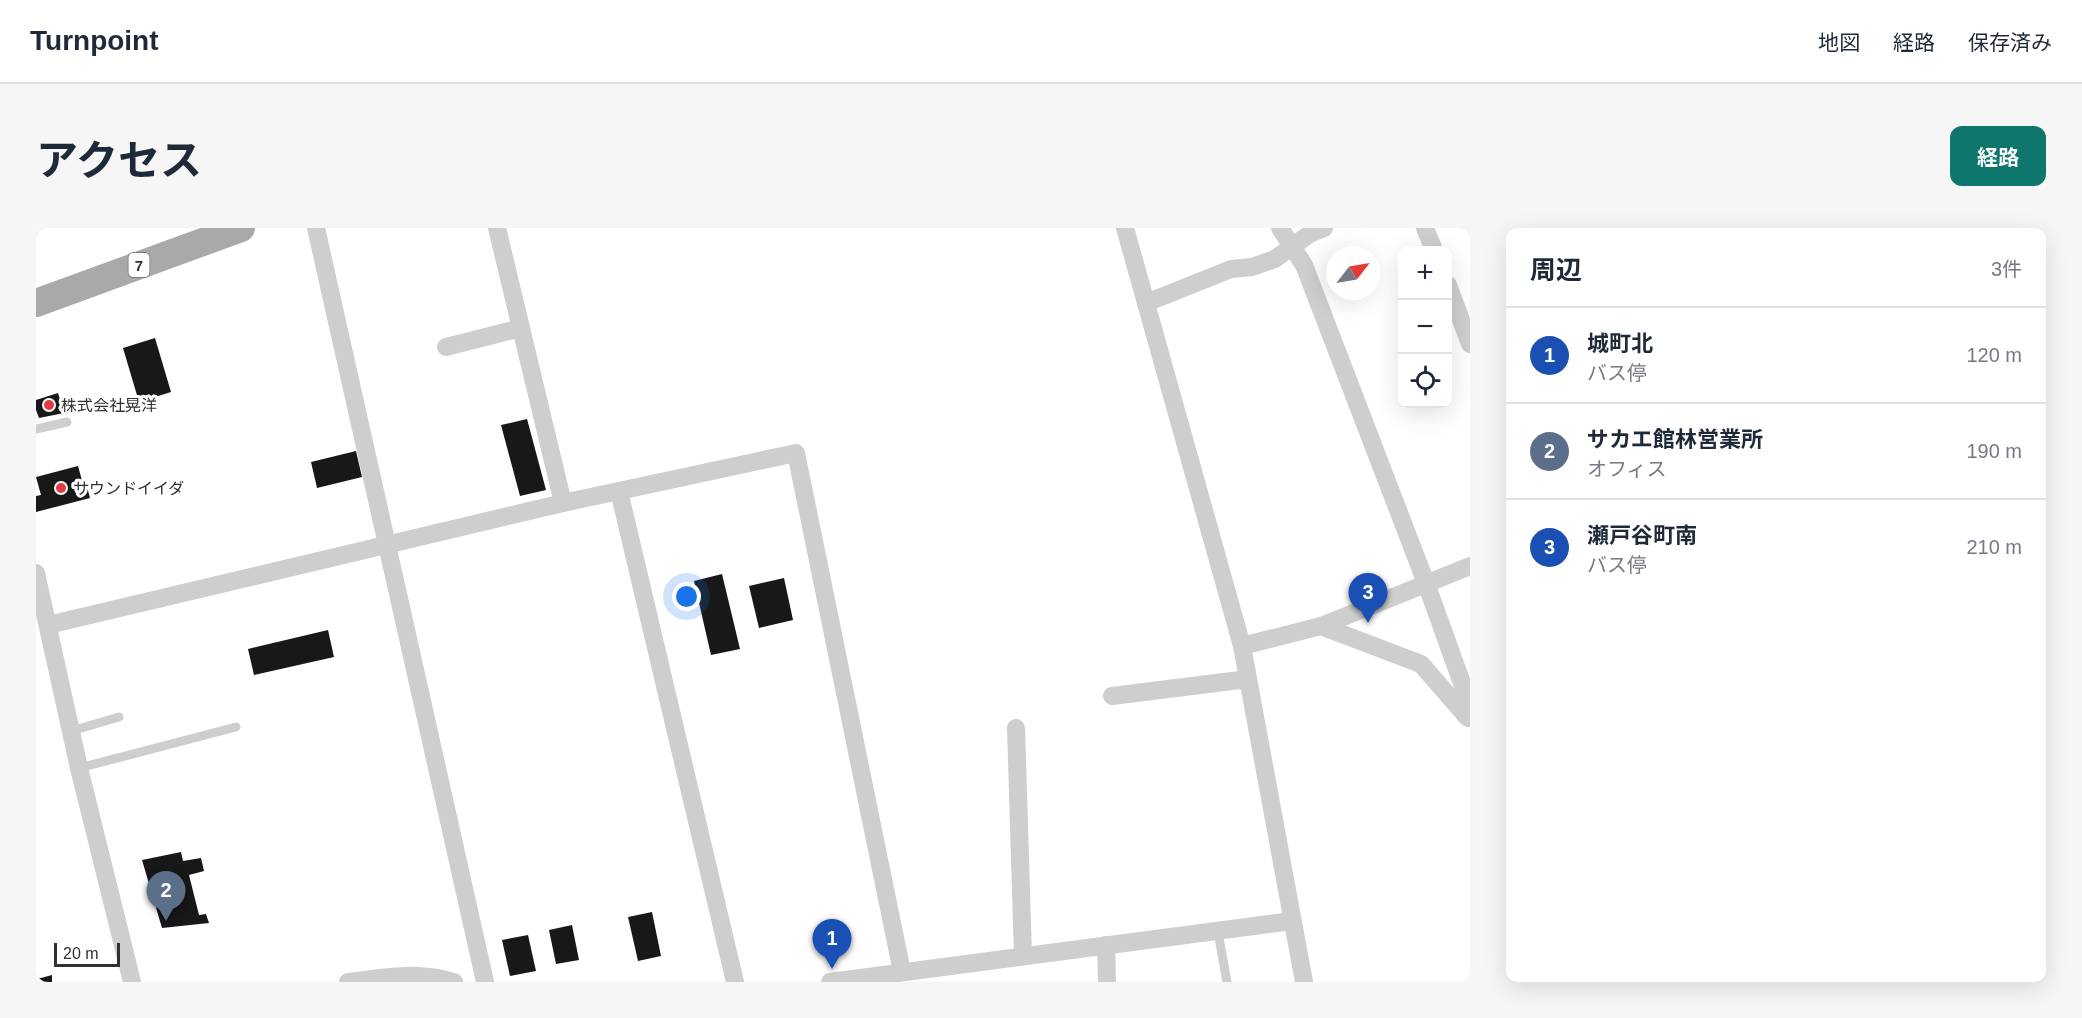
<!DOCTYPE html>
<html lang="ja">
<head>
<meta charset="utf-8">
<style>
  body { margin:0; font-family:Helvetica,"Noto Sans JP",sans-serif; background:#f6f6f7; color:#1f2937 }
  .controls { position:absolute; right:18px; top:18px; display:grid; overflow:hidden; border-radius:12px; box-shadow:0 6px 24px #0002 }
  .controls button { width:54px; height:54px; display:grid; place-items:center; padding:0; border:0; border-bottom:2px solid #e0e1e3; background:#fff; color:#1f2937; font:30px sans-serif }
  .compass { position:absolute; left:1290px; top:18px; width:54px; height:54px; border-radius:50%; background:#fff; box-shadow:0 6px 24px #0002; rotate:59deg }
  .scale { position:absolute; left:18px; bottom:15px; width:66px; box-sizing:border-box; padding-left:6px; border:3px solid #313131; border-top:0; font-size:16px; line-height:21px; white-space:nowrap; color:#313131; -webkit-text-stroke:4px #fff; paint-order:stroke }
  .you { position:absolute; left:651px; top:369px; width:21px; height:21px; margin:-15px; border:4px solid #fff; border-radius:50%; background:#1a73e8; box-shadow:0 0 0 9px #1a73e833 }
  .badge { display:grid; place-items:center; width:39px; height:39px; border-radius:50%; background:#0f766e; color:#fff; font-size:20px; font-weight:700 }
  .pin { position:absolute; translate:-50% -50px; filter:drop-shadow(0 2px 3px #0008) }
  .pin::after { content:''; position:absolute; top:32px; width:21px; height:18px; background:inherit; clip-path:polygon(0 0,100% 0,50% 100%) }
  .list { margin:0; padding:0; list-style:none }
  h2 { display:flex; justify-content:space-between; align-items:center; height:78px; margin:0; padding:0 24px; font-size:26px }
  h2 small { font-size:20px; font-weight:400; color:#747a83 }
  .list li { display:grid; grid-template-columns:39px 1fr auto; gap:18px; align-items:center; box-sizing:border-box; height:96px; padding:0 24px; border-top:2px solid #e0e1e3 }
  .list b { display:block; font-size:22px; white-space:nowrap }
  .list p { margin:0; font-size:20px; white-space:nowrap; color:#747a83 }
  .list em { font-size:20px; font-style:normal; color:#747a83 }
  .icon { flex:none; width:33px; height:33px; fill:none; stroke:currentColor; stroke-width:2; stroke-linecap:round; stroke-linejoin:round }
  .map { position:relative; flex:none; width:1434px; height:754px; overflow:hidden; border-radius:12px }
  header { display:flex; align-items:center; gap:36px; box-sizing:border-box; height:84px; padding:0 30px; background:#fff; border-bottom:2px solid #e0e1e3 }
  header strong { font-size:28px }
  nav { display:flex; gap:33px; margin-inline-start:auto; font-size:21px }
  .intro { display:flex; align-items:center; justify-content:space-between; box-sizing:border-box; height:144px; padding:0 36px }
  h1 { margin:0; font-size:42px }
  .button { padding:15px 27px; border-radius:12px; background:#0f766e; color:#fff; font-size:21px; font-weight:700 }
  main { display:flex; gap:36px; padding:0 36px }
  aside { flex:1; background:#fff; border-radius:12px; box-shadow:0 6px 24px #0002 }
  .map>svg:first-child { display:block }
  .building { fill:#181818 }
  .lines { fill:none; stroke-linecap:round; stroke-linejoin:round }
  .lane { stroke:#cecece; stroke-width:9 }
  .street { stroke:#cecece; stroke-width:18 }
  .primary { stroke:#a9a9a9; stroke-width:28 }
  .poi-dot { fill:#e03b43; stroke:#fff; stroke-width:2 }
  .labels { text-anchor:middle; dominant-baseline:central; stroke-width:6; stroke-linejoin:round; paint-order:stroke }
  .shield { fill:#fff; stroke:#6f6f6f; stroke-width:1.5 }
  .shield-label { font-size:15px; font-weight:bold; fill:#313131 }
  .poi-label { font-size:16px; fill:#313131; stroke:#fff; text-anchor:start }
</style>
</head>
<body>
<header>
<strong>Turnpoint</strong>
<nav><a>地図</a><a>経路</a><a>保存済み</a></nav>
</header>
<div class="intro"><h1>アクセス</h1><a class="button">経路</a></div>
<main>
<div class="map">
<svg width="1434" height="754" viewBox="0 0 1434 754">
  <rect width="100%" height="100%" fill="#fff"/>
  <g class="building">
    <path d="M119 110 135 164 103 174 87 120Z"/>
    <path d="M22 165 28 185 3 190 0 182V172Z"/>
    <path d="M491 191 510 262 484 268 465 197Z"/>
    <path d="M320 223 326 249 281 260 275 234Z"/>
    <path d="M42 238 47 256 50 255 54 270 0 284V268L5 267 0 249Z"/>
    <path d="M686 346 704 421 675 427 658 353Z"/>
    <path d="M748 350 757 392 723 400 713 358Z"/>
    <path d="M292 402 298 429 218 447 212 421Z"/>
    <path d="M145 624 147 633 165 630 168 643 153 647 163 687 170 686 173 695 126 700 106 632Z"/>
    <path d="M616 684 625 728 602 733 592 689Z"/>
    <path d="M536 697 543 732 520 736 513 702Z"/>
    <path d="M492 707 500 743 474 748 466 712Z"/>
    <path d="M16 747V754H1V751Z"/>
  </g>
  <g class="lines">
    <g class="lane">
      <path d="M0 201 31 194"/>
      <path d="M35 503 83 489"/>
      <path d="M43 540 200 499"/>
      <path d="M1182 704 1191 754"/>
    </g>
    <g class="street">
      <path d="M280 0 449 754"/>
      <path d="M461 0 527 275"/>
      <path d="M1089 0 1206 418 1268 754"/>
      <path d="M1244 0 1268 37 1390 355 1427 458 1429 487 1434 486"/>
      <path d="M1389 0 1398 22"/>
      <path d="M1412 57 1434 116"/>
      <path d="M1110 75 1195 41 1216 39 1239 31 1275 5 1288 0"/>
      <path d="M410 119 485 100"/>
      <path d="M583 263 699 754"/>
      <path d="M0 345 43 540 96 754"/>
      <path d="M12 397 527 275 760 225 866 744"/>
      <path d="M1285 398 1385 436 1432 490"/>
      <path d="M1206 418 1285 398 1434 338"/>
      <path d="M1076 468 1212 451"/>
      <path d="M980 500 987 728"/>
      <path d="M1070 717 1071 754"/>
      <path d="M312 754C348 749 383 743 418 754"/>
      <path d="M794 754 1256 693"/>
    </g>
    <path class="primary" d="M0 75 205 0"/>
  </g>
  <g class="poi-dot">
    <circle cx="13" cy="177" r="6"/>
    <circle cx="25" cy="260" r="6"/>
  </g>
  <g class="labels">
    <rect class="shield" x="92.5" y="25" width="21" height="24" rx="4.5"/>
    <g class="shield-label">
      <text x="103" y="37">7</text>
    </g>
    <g class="poi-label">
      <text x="25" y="177">株式会社晃洋</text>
      <text x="37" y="260">サウンドイイダ</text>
    </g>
  </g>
</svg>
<div class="controls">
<button>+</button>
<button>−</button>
<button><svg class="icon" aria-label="locate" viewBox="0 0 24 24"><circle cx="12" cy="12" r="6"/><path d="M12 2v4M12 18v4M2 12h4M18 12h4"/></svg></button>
</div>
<svg class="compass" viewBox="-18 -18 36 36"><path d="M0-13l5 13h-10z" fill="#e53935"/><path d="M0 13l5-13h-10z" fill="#747a83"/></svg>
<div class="scale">20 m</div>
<div class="you"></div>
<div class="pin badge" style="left:796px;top:741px;background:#1a4fb4">1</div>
<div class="pin badge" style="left:130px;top:693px;background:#5c6f8a">2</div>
<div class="pin badge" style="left:1332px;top:395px;background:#1a4fb4">3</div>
</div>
<aside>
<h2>周辺<small>3件</small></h2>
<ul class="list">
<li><span class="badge" style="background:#1a4fb4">1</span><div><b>城町北</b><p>バス停</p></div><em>120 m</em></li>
<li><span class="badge" style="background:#5c6f8a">2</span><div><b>サカエ館林営業所</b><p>オフィス</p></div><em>190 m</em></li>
<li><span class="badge" style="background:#1a4fb4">3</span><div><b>瀬戸谷町南</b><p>バス停</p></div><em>210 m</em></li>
</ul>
</aside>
</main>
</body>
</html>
